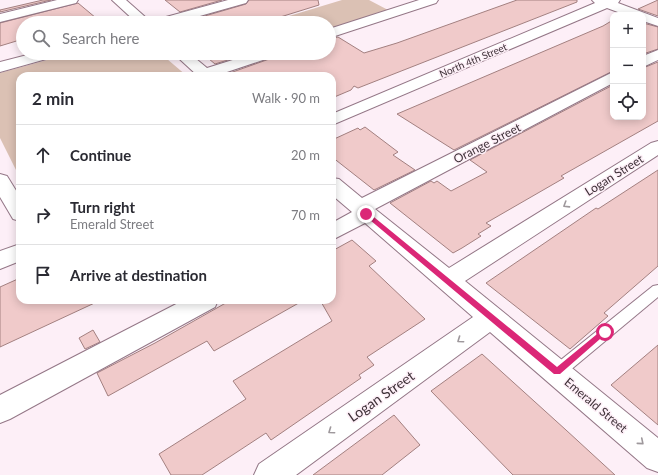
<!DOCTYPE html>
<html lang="en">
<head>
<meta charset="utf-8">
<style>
  body { margin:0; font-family:Lato,sans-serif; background:#f7f7f7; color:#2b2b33 }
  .controls { position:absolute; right:12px; top:12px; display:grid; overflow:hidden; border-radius:8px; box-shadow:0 2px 10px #0003 }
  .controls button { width:36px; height:36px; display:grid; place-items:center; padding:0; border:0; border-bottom:1px solid #e1e1e2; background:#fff; color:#2b2b33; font:20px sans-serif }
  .stop { position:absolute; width:12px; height:12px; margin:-9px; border:3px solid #db2777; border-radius:50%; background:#fff }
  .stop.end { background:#db2777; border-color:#fff; box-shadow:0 1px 4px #0008 }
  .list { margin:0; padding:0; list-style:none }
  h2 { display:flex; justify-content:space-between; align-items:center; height:52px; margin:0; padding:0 16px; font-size:17px }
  h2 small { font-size:13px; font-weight:400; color:#7c7c81 }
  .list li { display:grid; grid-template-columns:26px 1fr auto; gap:12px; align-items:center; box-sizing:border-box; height:60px; padding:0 16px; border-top:1px solid #e1e1e2 }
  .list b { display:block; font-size:15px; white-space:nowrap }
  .list p { margin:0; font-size:13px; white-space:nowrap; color:#7c7c81 }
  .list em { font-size:13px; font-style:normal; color:#7c7c81 }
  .icon { flex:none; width:22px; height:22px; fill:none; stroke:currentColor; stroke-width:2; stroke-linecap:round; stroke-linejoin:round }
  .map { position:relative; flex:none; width:658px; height:475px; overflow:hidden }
  .search { position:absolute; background:#fff; box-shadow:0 2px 10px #0003; left:16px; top:16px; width:320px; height:44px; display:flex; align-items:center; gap:10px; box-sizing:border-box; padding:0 14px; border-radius:22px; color:#7c7c81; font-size:15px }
  .panel { position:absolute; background:#fff; box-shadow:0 2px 10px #0003; left:16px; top:72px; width:320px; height:232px; border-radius:12px }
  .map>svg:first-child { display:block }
  .green { fill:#dbc1b4 }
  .building { fill:#f0caca; stroke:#a38080 }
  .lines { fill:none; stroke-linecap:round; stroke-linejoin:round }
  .service-casing { stroke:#947787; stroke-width:2 }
  .minor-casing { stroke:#947787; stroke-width:2 }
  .service { fill:#fff; fill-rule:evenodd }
  .minor { fill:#fff; fill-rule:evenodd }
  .oneway { stroke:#9e989c }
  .route { fill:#db2777 }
  .labels { text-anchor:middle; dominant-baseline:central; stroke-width:3; stroke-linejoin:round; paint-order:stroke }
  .far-street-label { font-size:10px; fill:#3e3138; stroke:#fdeff7 }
  .street-label { font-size:12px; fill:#3e3138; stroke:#fdeff7 }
  .near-street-label { font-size:14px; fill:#3e3138; stroke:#fdeff7 }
</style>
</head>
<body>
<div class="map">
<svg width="658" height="475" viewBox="0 0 658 475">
  <rect width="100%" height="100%" fill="#fdeff7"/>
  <g class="green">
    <path d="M342 0H369L390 11 329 31V23H266Z"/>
    <path d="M72 53H160L187 76H20V178L0 138V73Z"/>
  </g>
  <g class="building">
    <path d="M43 0H51L0 12V10Z"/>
    <path d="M165 0H222L180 12Z"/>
    <path d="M249 0H318L319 5 261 23H195L191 20 246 4Z"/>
    <path d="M517 0H577V2L358 88 354 86 351 90 332 98V76H230L227 74 275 57 278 53H329V39L338 37 364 53 397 43Z"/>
    <path d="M658 0V16L638 9Z"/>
    <path d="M78 3 102 23H23V39L0 46V23Z"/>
    <path d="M613 20V71L454 150 397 114 603 26Z"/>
    <path d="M643 23 658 27V49L643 54Z"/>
    <path d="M202 53H250L215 64Z"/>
    <path d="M658 62V121L561 176 564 178 486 223 491 226 478 234 481 236 462 248 453 253 390 203 431 181 434 183 437 181 451 191 487 172 470 160 613 85V117H643V68Z"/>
    <path d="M365 127 398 152 393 155 415 170 374 190 332 157V140L358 128 360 130Z"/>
    <path d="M658 170V266L604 313 608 316 570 349 486 283 596 208 598 209Z"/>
    <path d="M352 240 376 261 369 266 425 319 367 357 374 365 359 375 361 378 271 440 266 433 202 475H171L159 454 246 399 233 381 332 321 320 300H332V251Z"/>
    <path d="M20 278V300H101L0 347V287Z"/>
    <path d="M231 300H304L214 351 207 341 108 396 97 373 155 343Z"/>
    <path d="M93 330 100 342 85 349 79 338Z"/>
    <path d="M658 345V425L611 385Z"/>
    <path d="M482 354 566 430 615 475H513L431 391Z"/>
    <path d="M394 415 420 445 382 475H313Z"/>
  </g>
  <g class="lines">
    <defs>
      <path id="service" d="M658 285V297L562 377 557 379 552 377 550 372 552 367 653 286Z"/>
      <g id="minor">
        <path d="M57 0H78L76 3 0 22V14Z"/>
        <path d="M112 0H126L152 23H137Z"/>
        <path d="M228 0H248L246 3 175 23H153L155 20Z"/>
        <path d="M419 0H438L436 3 329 38V29Z"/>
        <path d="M592 0H620L618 3 658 18V26L643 21V15H626L607 8 332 125V114L595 3Z"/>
        <path d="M658 50V60L643 67V56Z"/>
        <path d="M35 53H59L57 56 0 72V62Z"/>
        <path d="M173 53H189L207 68 255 53H277L275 56 215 76H198Z"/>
        <path d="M613 72V83L375 209 449 268 651 143 658 141V155L465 281 658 438V472L647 468 490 332 296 475H254L259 464 473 317 365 223 332 240V223L352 212 332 195V178L339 179 362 198Z"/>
        <path d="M0 174 7 176 20 197V221L13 219 0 197Z"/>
        <path d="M20 244V261L0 269V251Z"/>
        <path d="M184 300H218L215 307 10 419 0 423V395Z"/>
      </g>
    </defs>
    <use href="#service" class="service-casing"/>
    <use href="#minor" class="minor-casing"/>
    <use href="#service" class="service"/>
    <use href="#minor" class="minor"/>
  </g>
  <defs><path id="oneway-chevron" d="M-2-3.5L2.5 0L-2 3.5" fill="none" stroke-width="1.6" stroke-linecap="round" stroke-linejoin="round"/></defs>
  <g class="oneway">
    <use href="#oneway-chevron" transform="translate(566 205) rotate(148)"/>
    <use href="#oneway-chevron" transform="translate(460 340) rotate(145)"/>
    <use href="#oneway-chevron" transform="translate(331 431) rotate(145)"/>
    <use href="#oneway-chevron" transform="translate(641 442) rotate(40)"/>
  </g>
  <path class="route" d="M364 213H369L557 367 602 330 605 329 608 332 560 374H554L364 215Z"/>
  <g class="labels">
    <g class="far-street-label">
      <text transform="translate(473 60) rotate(-23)">North 4th Street</text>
    </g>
    <g class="street-label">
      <text transform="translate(487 143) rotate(-27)">Orange Street</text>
      <text transform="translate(614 175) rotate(-32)">Logan Street</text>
      <text transform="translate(596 405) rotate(40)">Emerald Street</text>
    </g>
    <g class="near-street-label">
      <text transform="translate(381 396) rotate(-35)">Logan Street</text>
    </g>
  </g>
</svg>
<div class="controls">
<button>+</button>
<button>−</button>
<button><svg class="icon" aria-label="locate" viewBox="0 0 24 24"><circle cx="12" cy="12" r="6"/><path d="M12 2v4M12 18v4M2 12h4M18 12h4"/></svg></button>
</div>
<div class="stop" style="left:605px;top:332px"></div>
<div class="stop end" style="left:366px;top:214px"></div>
<div class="search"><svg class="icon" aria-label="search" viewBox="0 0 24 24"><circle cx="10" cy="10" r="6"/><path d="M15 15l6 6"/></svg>Search here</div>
<section class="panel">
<h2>2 min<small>Walk · 90 m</small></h2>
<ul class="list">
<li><svg class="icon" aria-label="ahead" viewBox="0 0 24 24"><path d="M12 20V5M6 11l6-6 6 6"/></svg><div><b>Continue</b></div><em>20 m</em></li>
<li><svg class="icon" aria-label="right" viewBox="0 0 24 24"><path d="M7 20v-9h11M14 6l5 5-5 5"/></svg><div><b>Turn right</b><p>Emerald Street</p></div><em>70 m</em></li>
<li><svg class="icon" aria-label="arrive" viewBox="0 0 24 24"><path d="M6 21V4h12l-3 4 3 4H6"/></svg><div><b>Arrive at destination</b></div></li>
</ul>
</section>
</div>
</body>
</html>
